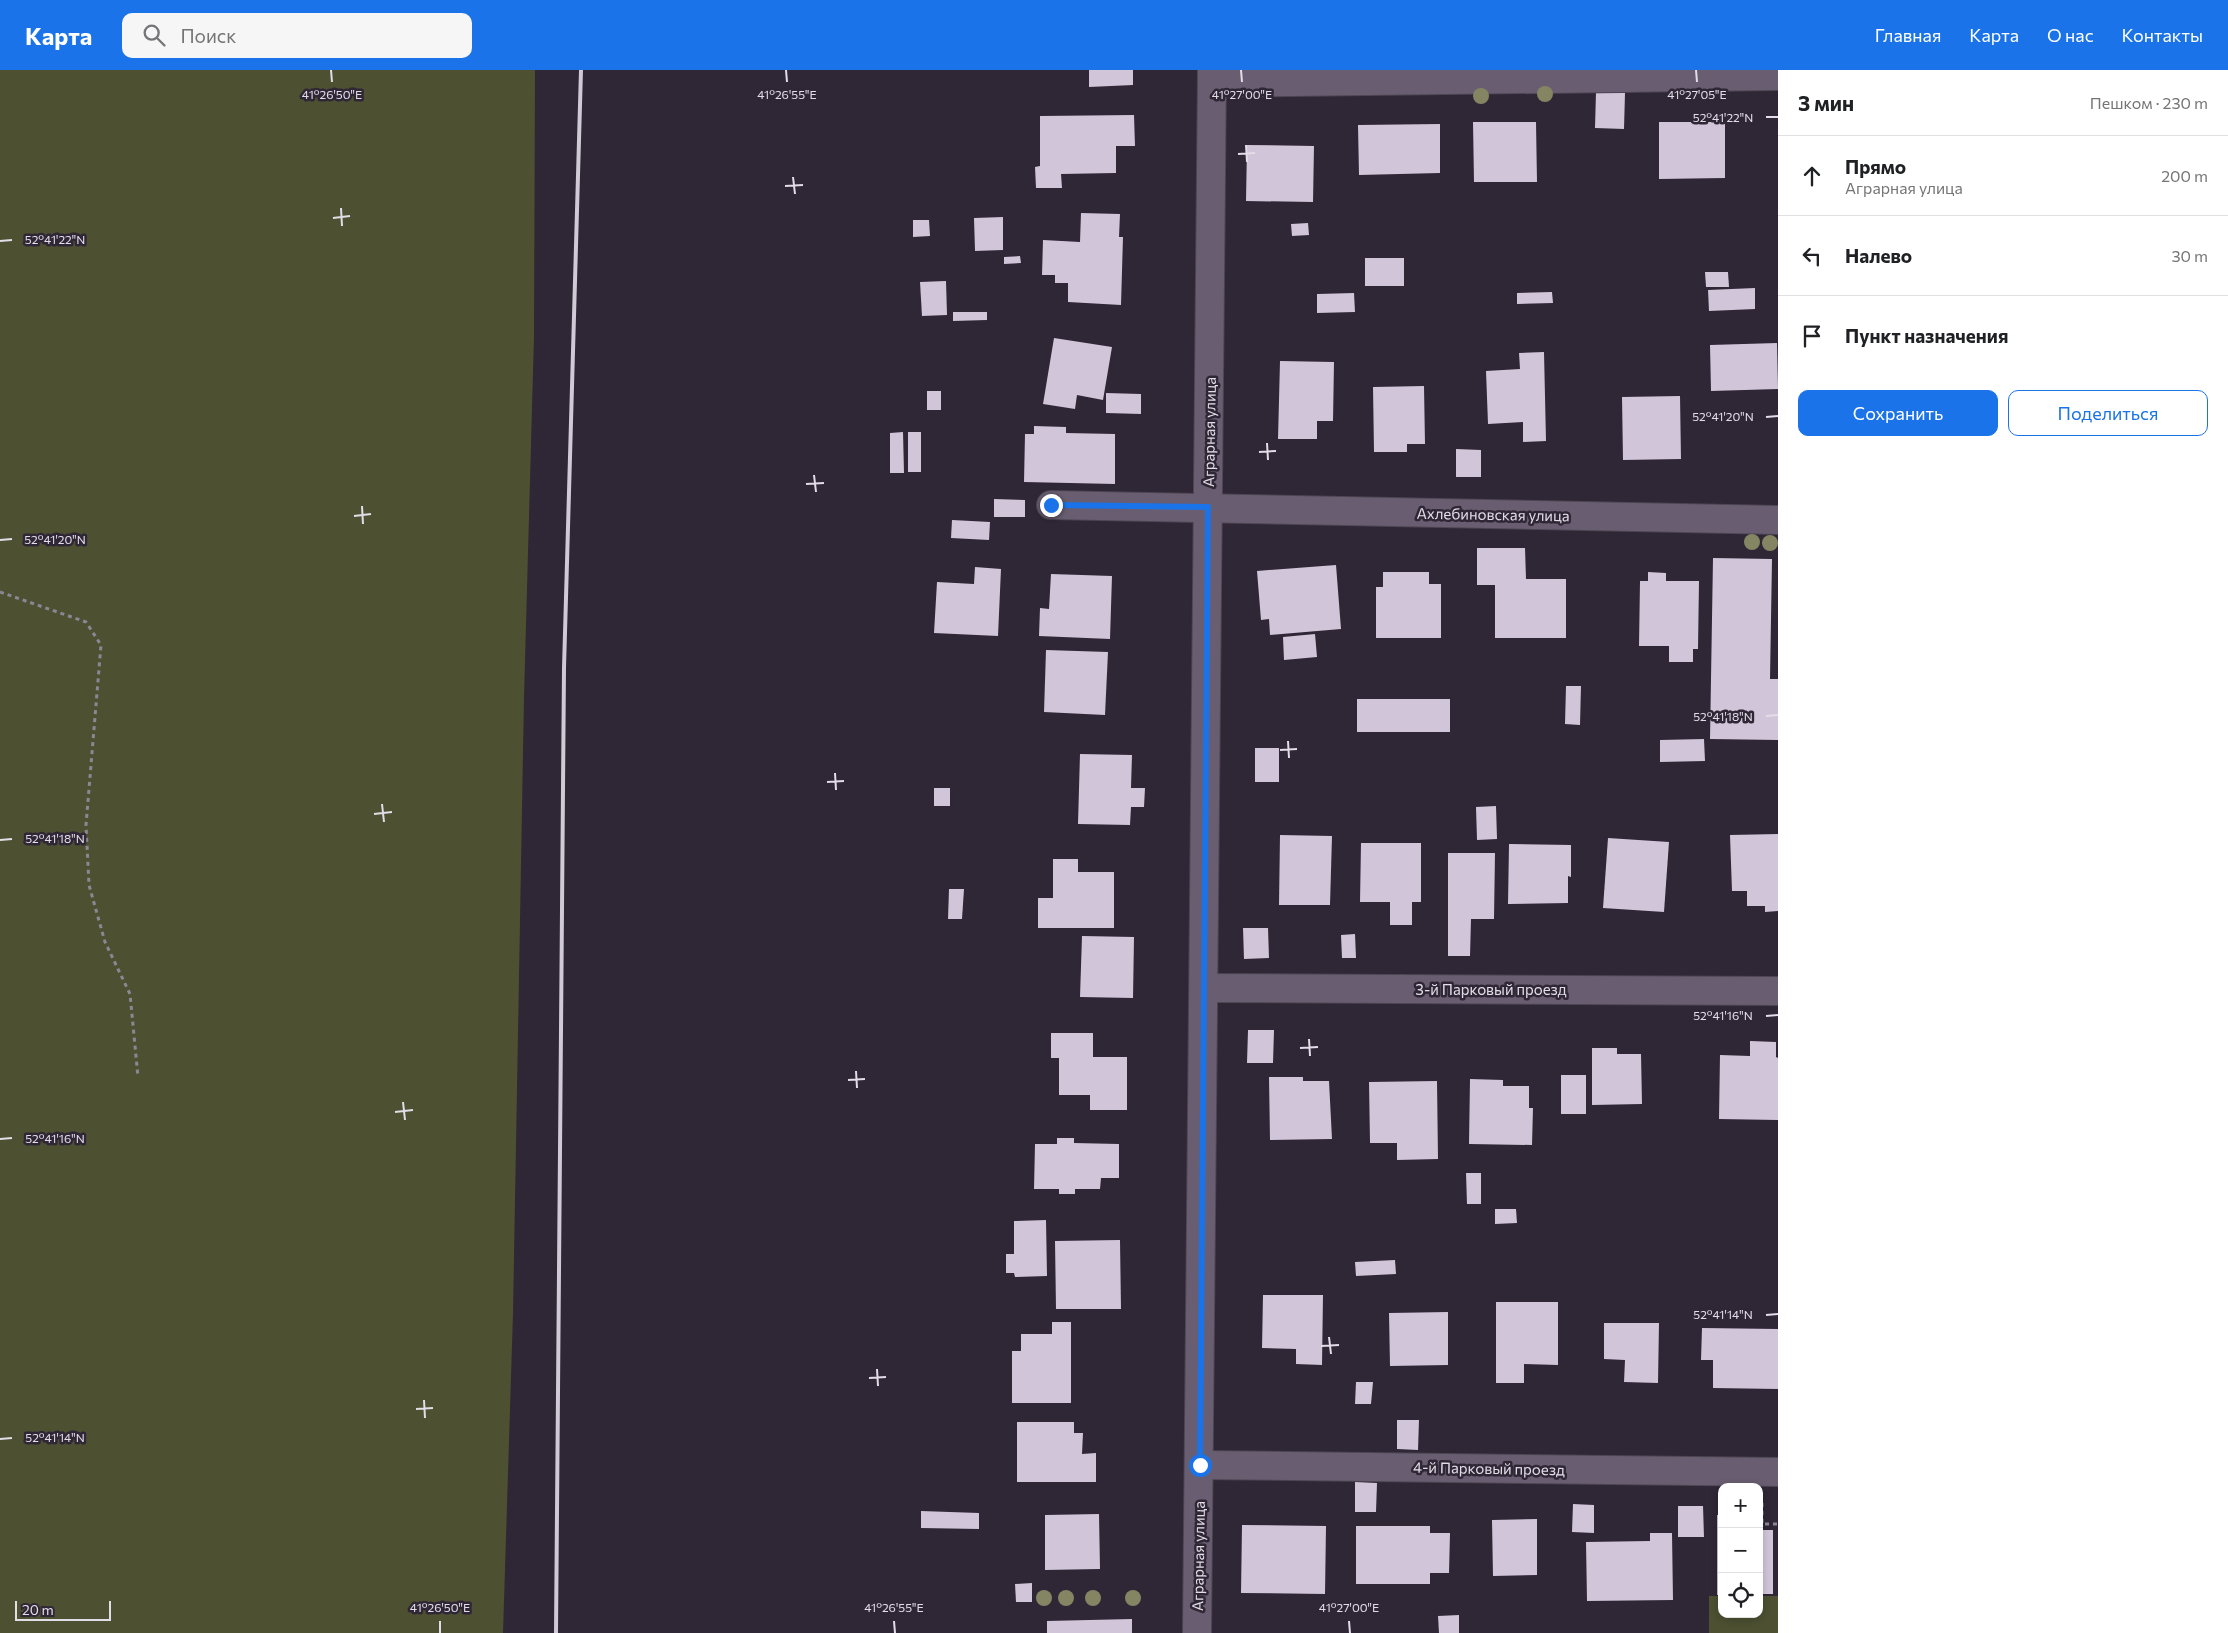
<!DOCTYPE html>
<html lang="ru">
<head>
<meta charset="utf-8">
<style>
  body { margin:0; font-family:Commissioner,sans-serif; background:#f6f6f6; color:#202124 }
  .controls { position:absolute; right:15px; bottom:15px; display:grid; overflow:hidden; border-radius:10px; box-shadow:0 2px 8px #0003 }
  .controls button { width:45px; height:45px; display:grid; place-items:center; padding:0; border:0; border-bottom:1px solid #e0e0e0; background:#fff; color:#202124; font:25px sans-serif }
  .scale { position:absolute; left:15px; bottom:12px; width:96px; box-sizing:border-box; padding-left:5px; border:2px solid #e3dde8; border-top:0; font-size:14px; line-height:18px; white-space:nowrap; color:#e3dde8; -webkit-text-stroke:4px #2f2636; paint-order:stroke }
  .stop { position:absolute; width:15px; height:15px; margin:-11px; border:4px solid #1a73e8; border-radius:50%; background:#fff }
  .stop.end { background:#1a73e8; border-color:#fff; box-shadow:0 1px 5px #0008 }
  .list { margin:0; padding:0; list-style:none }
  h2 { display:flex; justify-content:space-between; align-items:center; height:65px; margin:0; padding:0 20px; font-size:21px }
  h2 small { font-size:16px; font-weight:400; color:#757577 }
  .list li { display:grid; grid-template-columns:32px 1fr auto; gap:15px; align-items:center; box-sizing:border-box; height:80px; padding:0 20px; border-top:1px solid #e0e0e0 }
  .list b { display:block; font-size:19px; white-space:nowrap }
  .list p { margin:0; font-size:16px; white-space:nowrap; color:#757577 }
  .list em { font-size:16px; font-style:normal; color:#757577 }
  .actions { display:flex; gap:10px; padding:15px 20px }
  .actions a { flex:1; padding:11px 0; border:1px solid #1a73e8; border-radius:10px; text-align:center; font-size:18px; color:#1a73e8 }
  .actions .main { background:#1a73e8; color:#fff }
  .icon { flex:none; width:28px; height:28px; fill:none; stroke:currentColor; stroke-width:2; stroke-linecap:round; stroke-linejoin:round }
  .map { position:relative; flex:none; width:1778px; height:1563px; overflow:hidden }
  header { display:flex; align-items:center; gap:30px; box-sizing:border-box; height:70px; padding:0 25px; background:#1a73e8; color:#fff }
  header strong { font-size:24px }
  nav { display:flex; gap:28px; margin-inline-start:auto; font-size:18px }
  .search { width:350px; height:45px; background:#f6f6f6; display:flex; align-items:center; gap:12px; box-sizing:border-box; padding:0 18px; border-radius:10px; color:#757577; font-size:19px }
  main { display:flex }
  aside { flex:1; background:#fff }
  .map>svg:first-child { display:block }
  .green { fill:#4d5132 }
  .building { fill:#d1c5da }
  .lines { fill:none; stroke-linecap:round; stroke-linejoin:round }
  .minor-casing { stroke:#4c4552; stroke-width:30 }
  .path { stroke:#8e8694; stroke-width:3; stroke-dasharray:4 4; stroke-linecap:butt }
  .minor { stroke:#695e71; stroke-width:28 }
  .rail { stroke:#d0cad6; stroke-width:4 }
  .tree { fill:#848563 }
  .route { stroke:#1a73e8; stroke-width:6 }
  .ticks { fill:none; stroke:#e3dde8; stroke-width:2 }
  .labels { text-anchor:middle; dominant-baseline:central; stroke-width:5; stroke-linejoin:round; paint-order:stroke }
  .street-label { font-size:15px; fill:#e3dde8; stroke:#2f2636 }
  .ticks-label { font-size:12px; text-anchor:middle; fill:#e3dde8; stroke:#2f2636; stroke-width:5; stroke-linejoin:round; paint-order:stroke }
</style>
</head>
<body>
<header>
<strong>Карта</strong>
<div class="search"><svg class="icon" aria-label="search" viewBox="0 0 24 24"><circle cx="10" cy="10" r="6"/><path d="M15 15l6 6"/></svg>Поиск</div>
<nav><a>Главная</a><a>Карта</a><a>О нас</a><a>Контакты</a></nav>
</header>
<main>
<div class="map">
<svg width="1778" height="1563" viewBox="0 0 1778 1563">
  <rect width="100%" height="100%" fill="#2f2636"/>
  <g class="green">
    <path d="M0 0H535L534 266 524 627 513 1243 503 1563H0Z"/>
    <path d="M1709 1526H1722V1544H1759V1526H1778V1563H1709Z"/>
  </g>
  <g class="building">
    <path d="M1089 0H1133V15L1089 17Z"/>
    <path d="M1596 22 1625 23 1624 59 1595 58Z"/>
    <path d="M1134 45 1135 76H1116V103L1061 104 1062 118H1036L1035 97 1040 96V46Z"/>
    <path d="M1473 52H1536L1537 112H1474Z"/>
    <path d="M1659 52H1725V108L1659 109Z"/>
    <path d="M1440 54V103L1359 105 1358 55Z"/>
    <path d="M1247 75 1314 76 1313 132 1246 131Z"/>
    <path d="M1081 143 1120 144 1119 167H1123L1121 235 1068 232V213H1055V205H1042L1043 170 1080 172Z"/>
    <path d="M1003 147V180L975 181 974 148Z"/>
    <path d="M913 150H929L930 166 913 167Z"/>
    <path d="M1308 153 1309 165 1292 166 1291 154Z"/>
    <path d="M1020 186 1021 193 1004 194V187Z"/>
    <rect x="1365" y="188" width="39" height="28"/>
    <path d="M1705 202H1728L1729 217H1706Z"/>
    <path d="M946 211 947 245 922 246 920 212Z"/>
    <path d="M1755 218V239L1709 241 1708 220Z"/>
    <path d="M1552 222 1553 233 1517 234V223Z"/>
    <path d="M1354 223 1355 242 1317 243V224Z"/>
    <path d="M953 242H987V250L953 251Z"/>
    <path d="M1054 268 1112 277 1103 330 1077 325 1075 339 1043 334Z"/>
    <path d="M1777 273 1778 319 1711 321 1710 275Z"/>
    <path d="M1544 282 1546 371 1523 372V352L1488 354 1486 301 1520 299 1519 283Z"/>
    <path d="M1280 291 1334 292 1333 351H1317V369H1278Z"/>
    <path d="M1424 316 1425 374H1407V382H1374L1373 317Z"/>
    <rect x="927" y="321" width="14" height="19"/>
    <path d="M1106 323 1141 324V344L1106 343Z"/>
    <path d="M1680 326 1681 389 1623 390 1622 327Z"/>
    <path d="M1034 356 1066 357V363L1115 364V414L1024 412 1025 364H1034Z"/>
    <path d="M903 362 904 403H890V363Z"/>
    <rect x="908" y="362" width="13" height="40"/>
    <path d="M1456 379 1481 380V407H1456Z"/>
    <path d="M994 429 1025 430V447H994Z"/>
    <path d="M952 450 990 452 989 470 951 468Z"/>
    <path d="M1477 478H1525L1526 509H1566V568H1495V515H1477Z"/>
    <path d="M1713 488 1772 489 1770 609H1778V670L1710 669Z"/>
    <path d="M1336 495 1341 559 1270 565 1269 549 1261 550 1257 501Z"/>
    <path d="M975 497 1001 499 998 566 934 563 937 512 974 514Z"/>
    <path d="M1383 502H1429V514H1441V568H1376V517H1383Z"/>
    <path d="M1648 502 1666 503V511H1699L1698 579H1693V592H1669V576H1639L1640 511H1648Z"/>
    <path d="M1051 504 1112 506 1110 569 1039 566 1040 538 1049 539Z"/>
    <path d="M1315 564 1317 587 1284 590 1283 567Z"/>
    <path d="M1046 580 1108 582 1105 645 1044 642Z"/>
    <path d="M1566 616H1581L1580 655 1565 654Z"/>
    <rect x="1357" y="629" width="93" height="33"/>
    <path d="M1704 669 1705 691 1660 692V670Z"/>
    <rect x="1255" y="678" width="24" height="34"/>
    <path d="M1080 684 1132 685 1131 718H1145L1144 737H1131L1130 755 1078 754Z"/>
    <rect x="934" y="718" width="16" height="18"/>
    <path d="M1496 736 1497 769 1477 770 1476 737Z"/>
    <path d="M1778 764V841L1765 842V836H1747V821H1732L1730 765Z"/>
    <path d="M1280 765 1332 766 1330 835H1279Z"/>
    <path d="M1608 768 1669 772 1664 842 1603 838Z"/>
    <path d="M1361 773H1421V832H1412V855H1390V832H1360Z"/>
    <path d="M1509 774 1571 775V807L1568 806V833L1508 834Z"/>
    <path d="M1448 783H1495L1494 849H1471L1470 886H1448Z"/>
    <path d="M1053 789H1078V802H1114V858H1038V828H1053Z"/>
    <path d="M949 819H964L962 849H948Z"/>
    <path d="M1243 858H1268L1269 888 1244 889Z"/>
    <path d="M1355 864 1356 888H1342L1341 865Z"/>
    <path d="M1082 866 1134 867 1133 928 1080 927Z"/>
    <path d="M1248 960H1274L1273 993H1247Z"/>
    <path d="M1051 963H1093V987H1127V1040H1090V1025H1059V988H1051Z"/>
    <path d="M1750 971 1776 972V987L1778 988V1050L1719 1049 1720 985 1750 986Z"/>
    <path d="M1592 978H1617V984H1641L1642 1034 1592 1035Z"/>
    <rect x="1561" y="1005" width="25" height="39"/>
    <path d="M1269 1007H1303V1011H1329L1332 1069 1270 1070Z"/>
    <path d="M1470 1009 1503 1010V1016H1529V1038H1533L1532 1075 1469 1074Z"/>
    <path d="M1437 1011 1438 1089 1397 1090V1073H1370L1369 1012Z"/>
    <path d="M1057 1068H1074V1073L1119 1074V1108H1101L1100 1119H1075V1124H1059V1119H1034L1035 1074H1057Z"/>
    <path d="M1466 1103H1481V1134H1467Z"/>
    <path d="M1495 1139H1516L1517 1153 1495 1154Z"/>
    <path d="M1046 1150 1047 1206 1015 1207 1014 1203H1006V1184H1014V1151Z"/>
    <path d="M1120 1170 1121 1239H1056L1055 1171Z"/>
    <path d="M1395 1190 1396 1204 1356 1206 1355 1192Z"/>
    <path d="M1263 1225H1323L1322 1295 1296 1294V1279L1262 1278Z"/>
    <path d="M1496 1232H1558V1295L1524 1294V1313H1496Z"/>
    <path d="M1448 1242V1295L1390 1296 1389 1243Z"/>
    <path d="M1052 1252H1071V1333H1012V1281H1021V1264H1052Z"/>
    <path d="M1604 1253H1659L1658 1313 1624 1312 1625 1290 1604 1289Z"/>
    <path d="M1702 1258 1778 1259V1319L1713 1318V1290H1701Z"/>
    <path d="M1356 1312H1373L1371 1334H1355Z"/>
    <path d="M1397 1350H1419L1418 1380 1397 1379Z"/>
    <path d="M1017 1352H1074V1363H1083L1082 1384 1096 1383V1412H1017Z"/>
    <path d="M1355 1412 1377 1413 1376 1442H1355Z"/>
    <path d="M1573 1434 1594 1435V1463L1572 1462Z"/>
    <path d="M1678 1436H1703L1704 1467H1678Z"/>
    <path d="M921 1441 979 1443V1459L921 1458Z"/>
    <path d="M1099 1444 1100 1499 1045 1500V1445Z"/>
    <rect x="1717" y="1445" width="5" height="80"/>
    <path d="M1537 1449V1505L1493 1506 1492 1450Z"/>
    <path d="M1242 1455 1326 1456 1325 1524 1241 1523Z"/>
    <path d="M1356 1456H1430V1463H1450L1449 1503H1430V1514H1356Z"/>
    <rect x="1759" y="1460" width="14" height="64"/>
    <path d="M1650 1463H1672L1673 1530 1587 1531 1586 1472 1650 1471Z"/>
    <path d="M1032 1513V1532H1016L1015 1514Z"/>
    <path d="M1459 1545V1563H1439L1438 1546Z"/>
    <path d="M1132 1549V1563H1047V1551Z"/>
  </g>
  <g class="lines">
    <defs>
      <g id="minor">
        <path d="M1212 13 1778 6"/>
        <path d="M1051 435 1778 450"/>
        <path d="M1204 918 1778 921"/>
        <path d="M1200 1395 1778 1402"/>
        <path d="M1197 1563 1212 0"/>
      </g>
    </defs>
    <use href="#minor" class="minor-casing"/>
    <g class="path">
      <path d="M0 522 86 552 101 575 86 755 89 815 105 872 130 924 138 1007"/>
      <path d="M1762 1433V1454H1778"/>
    </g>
    <use href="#minor" class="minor"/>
    <path class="rail" d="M556 1563 564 598 581 0"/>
  </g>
  <g class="tree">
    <circle cx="1545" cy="24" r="8"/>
    <circle cx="1481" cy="26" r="8"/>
    <circle cx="1752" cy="472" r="8"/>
    <circle cx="1770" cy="473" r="8"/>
    <circle cx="1044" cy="1528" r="8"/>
    <circle cx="1066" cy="1528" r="8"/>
    <circle cx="1093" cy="1528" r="8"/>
    <circle cx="1133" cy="1528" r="8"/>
  </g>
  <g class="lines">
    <path class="route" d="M1051 435 1208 437 1200 1395"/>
  </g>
  <path class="ticks" d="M331 0 332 12M786 0 787 12M1241 0 1242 12M1696 0 1697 12M1766 47H1778M1246 75 1247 92M1238 84 1255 83M793 107 795 124M785 116 803 115M341 138 342 156M333 148 350 146M0 171 12 170M1766 347 1778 346M1267 373 1268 390M1259 382 1276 381M814 405 816 422M806 414 824 413M362 436 363 454M354 446 371 444M0 470 12 469M1766 646 1778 645M1288 671 1289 688M1280 680 1297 679M835 703 836 720M827 712 844 711M382 734 384 752M374 744 392 742M0 770 12 769M1766 946 1778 945M1309 969 1310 986M1300 978 1318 977M856 1001 857 1018M848 1010 865 1009M403 1032 405 1050M395 1042 413 1040M0 1069 12 1068M1766 1245 1778 1244M1329 1267 1331 1284M1321 1276 1339 1275M877 1299 878 1316M869 1308 886 1307M424 1330 425 1348M416 1339 433 1338M0 1369 12 1368M440 1551V1563M894 1551 895 1563M1349 1551 1350 1563"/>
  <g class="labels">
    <g class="street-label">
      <text transform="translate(1209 362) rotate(-89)">Аграрная улица</text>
      <text transform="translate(1493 444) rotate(1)">Ахлебиновская улица</text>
      <text x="1491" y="919">3-й Парковый проезд</text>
      <text transform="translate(1489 1398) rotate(1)">4-й Парковый проезд</text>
      <text transform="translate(1198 1486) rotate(-89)">Аграрная улица</text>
    </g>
  </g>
  <g class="ticks-label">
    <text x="332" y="29">41°26'50"E</text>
    <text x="787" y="29">41°26'55"E</text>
    <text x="1242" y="29">41°27'00"E</text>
    <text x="1697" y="29">41°27'05"E</text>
    <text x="1723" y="52">52°41'22"N</text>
    <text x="55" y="174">52°41'22"N</text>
    <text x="1723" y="351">52°41'20"N</text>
    <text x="55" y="474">52°41'20"N</text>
    <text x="1723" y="651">52°41'18"N</text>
    <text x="55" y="773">52°41'18"N</text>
    <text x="1723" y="950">52°41'16"N</text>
    <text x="55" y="1073">52°41'16"N</text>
    <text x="1723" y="1249">52°41'14"N</text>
    <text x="55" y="1372">52°41'14"N</text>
    <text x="440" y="1542">41°26'50"E</text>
    <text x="894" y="1542">41°26'55"E</text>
    <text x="1349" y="1542">41°27'00"E</text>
  </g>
</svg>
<div class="controls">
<button>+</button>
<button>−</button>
<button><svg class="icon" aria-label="locate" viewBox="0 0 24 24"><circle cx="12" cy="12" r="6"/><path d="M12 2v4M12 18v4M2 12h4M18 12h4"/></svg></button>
</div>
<div class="scale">20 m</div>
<div class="stop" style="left:1200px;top:1395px"></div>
<div class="stop end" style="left:1051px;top:435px"></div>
</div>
<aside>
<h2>3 мин<small>Пешком · 230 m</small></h2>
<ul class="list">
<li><svg class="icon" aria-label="ahead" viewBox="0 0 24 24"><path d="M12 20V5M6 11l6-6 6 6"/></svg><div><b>Прямо</b><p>Аграрная улица</p></div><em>200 m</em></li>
<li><svg class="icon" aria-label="left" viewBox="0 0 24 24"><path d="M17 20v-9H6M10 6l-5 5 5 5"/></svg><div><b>Налево</b></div><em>30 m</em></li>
<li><svg class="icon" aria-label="arrive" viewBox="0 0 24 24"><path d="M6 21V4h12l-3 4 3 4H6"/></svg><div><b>Пункт назначения</b></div></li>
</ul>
<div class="actions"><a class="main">Сохранить</a><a>Поделиться</a></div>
</aside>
</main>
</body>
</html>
